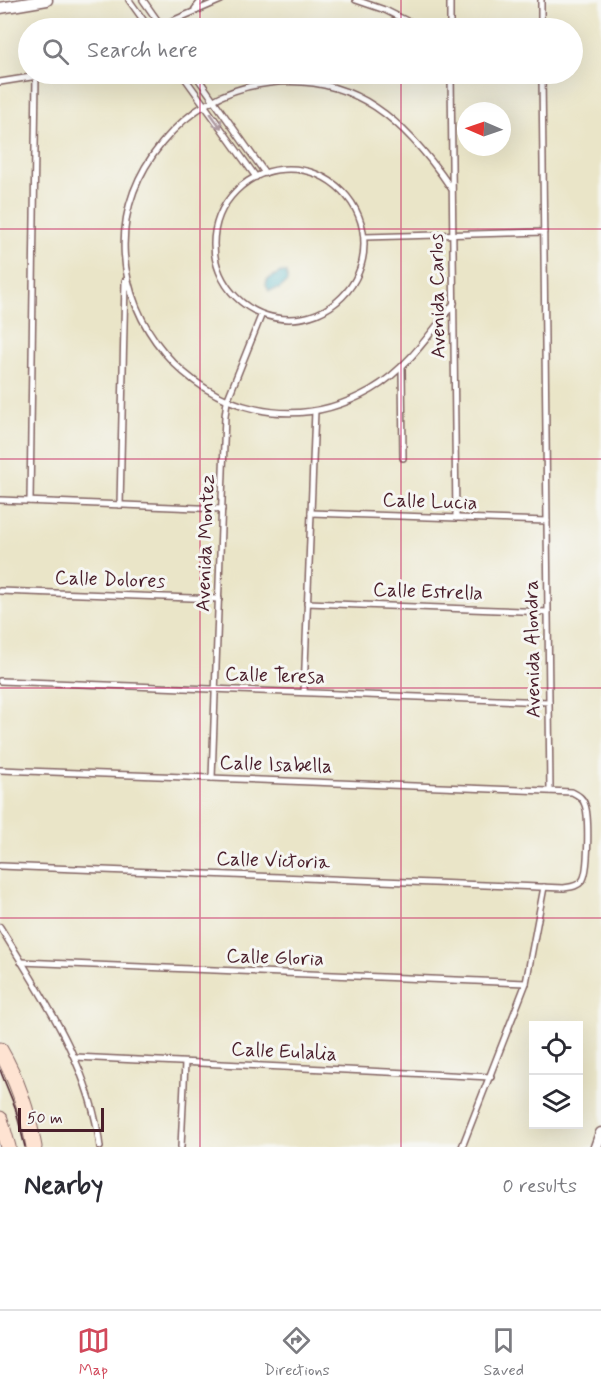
<!DOCTYPE html>
<html lang="en">
<head>
<meta charset="utf-8">
<style>
  body { margin:0; font-family:Mynerve,sans-serif; background:#f2f2f3; color:#2b2b33 }
  .controls { position:absolute; right:18px; bottom:18px; display:grid; overflow:hidden; border-radius:0px; box-shadow:0 6px 24px #0002 }
  .controls button { width:54px; height:54px; display:grid; place-items:center; padding:0; border:0; border-bottom:2px solid #e1e1e2; background:#fff; color:#2b2b33; font:30px sans-serif }
  .compass { position:absolute; left:457px; top:102px; width:54px; height:54px; border-radius:50%; background:#fff; box-shadow:0 6px 24px #0002; rotate:272deg }
  .scale { position:absolute; left:18px; bottom:15px; width:86px; box-sizing:border-box; padding-left:6px; border:3px solid #4a1f2b; border-top:0; font-size:16px; line-height:21px; white-space:nowrap; color:#4a1f2b; -webkit-text-stroke:4px #f6f6f2; paint-order:stroke }
  .list { margin:0; padding:0; list-style:none }
  h2 { display:flex; justify-content:space-between; align-items:center; height:78px; margin:0; padding:0 24px; font-size:26px }
  h2 small { font-size:20px; font-weight:400; color:#7c7c81 }
  .icon { flex:none; width:33px; height:33px; fill:none; stroke:currentColor; stroke-width:2; stroke-linecap:round; stroke-linejoin:round }
  .map { position:relative; flex:none; width:601px; height:1147px; overflow:hidden }
  .search { position:absolute; background:#fff; box-shadow:0 6px 24px #0002; left:18px; right:18px; top:18px; height:66px; display:flex; align-items:center; gap:15px; box-sizing:border-box; padding:0 21px; border-radius:33px; color:#7c7c81; font-size:22px }
  .sheet { height:162px; background:#fff }
  nav { display:flex; justify-content:space-around; align-items:center; box-sizing:border-box; height:84px; border-top:2px solid #e1e1e2; background:#fff; font-size:16px; color:#7c7c81 }
  nav a { display:grid; justify-items:center; gap:3px }
  nav .on { color:#d1495b }
  .map>svg:first-child { display:block }
  .water { fill:#45b0c3; stroke:#486877; stroke-width:1.5 }
  .lines { fill:none; stroke-linecap:round; stroke-linejoin:round }
  .lane-casing { stroke:#826462; stroke-width:8 }
  .street-casing { stroke:#826462; stroke-width:13 }
  .secondary-casing { stroke:#826462; stroke-width:17 }
  .lane { stroke:#fff; stroke-width:5 }
  .street { stroke:#fff; stroke-width:10 }
  .secondary { stroke:#fee3d2; stroke-width:15 }
  .tram { stroke:#4a1f2b; stroke-width:1.5 }
  .oneway { stroke:#ae9aa0 }
  .grid { fill:none; stroke:#c2185b; stroke-width:1.5; stroke-opacity:0.55 }
  .labels { text-anchor:middle; dominant-baseline:central; stroke-width:6; stroke-linejoin:round; paint-order:stroke }
  .street-label { font-size:20px; fill:#4a1f2b; stroke:#f6f6f2 }
</style>
</head>
<body>
<div class="map">
<svg width="601" height="1147" viewBox="0 0 601 1147">
  <rect width="100%" height="100%" fill="#f6f6f2"/>
  <filter id="ink" filterUnits="userSpaceOnUse"><feTurbulence type="fractalNoise" baseFrequency=".0167" numOctaves="2"/><feDisplacementMap in="SourceGraphic" scale="12" xChannelSelector="R" yChannelSelector="G"/><feConvolveMatrix kernelMatrix="1 2 1 2 8 2 1 2 1" color-interpolation-filters="sRGB"/></filter>
  <filter id="wash" filterUnits="userSpaceOnUse"><feTurbulence type="fractalNoise" baseFrequency=".008" numOctaves="4" result="noise"/><feDisplacementMap in="SourceGraphic" scale="24" xChannelSelector="R" yChannelSelector="G"/><feGaussianBlur stdDeviation="1.35" result="paint"/><feColorMatrix in="noise" values="0 0 0 0 0 0 0 0 0 0 0 0 0 0 0 0 0 1.4 0 .05"/><feComposite in="paint" operator="in"/></filter>
  <g filter="url(#wash)">
    <rect width="100%" height="100%" fill="#eae5c8"/>
    <path class="water" d="M281 272 287 273V282L279 289 269 291 266 285 267 280Z"/>
  </g>
  <g filter="url(#ink)">
    <g class="lines">
      <defs>
        <g id="lane">
          <path d="M129 0 149 28"/>
          <path d="M143 0 162 27"/>
          <path d="M356 0 385 10 421 28"/>
          <path d="M450 0V28"/>
          <path d="M541 0V28"/>
          <path d="M195 9 202 0"/>
          <path d="M156 28 221 0"/>
          <path d="M182 74 256 177"/>
          <path d="M195 74 265 173"/>
          <path d="M451 74 456 518"/>
          <path d="M542 74 550 791"/>
          <path d="M0 82 50 74"/>
          <circle cx="289" cy="244" r="75"/>
          <path d="M451 188C407 123 354 72 269 83 225 88 190 109 162 143 48 283 213 480 371 390 406 370 430 334 454 303"/>
          <path d="M365 237 544 232"/>
          <path d="M402 367 403 458"/>
          <path d="M0 500 222 509"/>
          <path d="M30 501 36 77"/>
          <path d="M120 505 125 281"/>
          <path d="M311 513 547 521"/>
          <path d="M0 591 219 599"/>
          <path d="M307 603 548 612"/>
          <path d="M0 681 549 702"/>
          <path d="M304 692 315 411"/>
          <path d="M0 770 572 792C578 795 583 798 585 805 589 816 589 874 582 881 577 887 570 887 564 888L0 866"/>
          <path d="M212 778 225 416 227 401 261 316"/>
          <path d="M0 927C41 994 91 1067 100 1147"/>
          <path d="M21 962 526 983"/>
          <path d="M75 1057 491 1077"/>
          <path d="M181 1147 185 1063"/>
          <path d="M462 1147 526 983 544 887"/>
        </g>
        <g id="street">
          <path d="M0 8 47 0"/>
          <path d="M596 1147 601 1133"/>
        </g>
        <g id="secondary">
          <path d="M0 1050C17 1079 28 1113 34 1147"/>
          <path d="M0 1119 8 1147"/>
        </g>
      </defs>
      <use href="#lane" class="lane-casing"/>
      <use href="#street" class="street-casing"/>
      <use href="#secondary" class="secondary-casing"/>
      <use href="#lane" class="lane"/>
      <use href="#street" class="street"/>
      <use href="#secondary" class="secondary"/>
      <path class="tram" d="M0 1070 15 1107 25 1147"/>
    </g>
    <defs><path id="oneway-shaft" d="M-6 0H5M1.5-3L5.5 0L1.5 3" fill="none" stroke-width="1.6" stroke-linecap="round" stroke-linejoin="round" transform="scale(1.5)"/></defs>
    <use class="oneway" href="#oneway-shaft" transform="translate(216 121) rotate(54)"/>
  </g>
  <path class="grid" d="M200 0V28M401 0V28M200 74V1147M401 74V1147M0 229H601M0 459H601M0 688H601M0 918H601"/>
  <g class="labels">
    <g class="street-label">
      <text transform="translate(438 296) rotate(-91)">Avenida Carlos</text>
      <text transform="translate(430 502) rotate(2)">Calle Lucia</text>
      <text transform="translate(206 543) rotate(-88)">Avenida Montez</text>
      <text transform="translate(110 580) rotate(2)">Calle Dolores</text>
      <text transform="translate(428 592) rotate(2)">Calle Estrella</text>
      <text transform="translate(533 649) rotate(-91)">Avenida Alondra</text>
      <text transform="translate(275 676) rotate(2)">Calle Teresa</text>
      <text transform="translate(276 765) rotate(2)">Calle Isabella</text>
      <text transform="translate(273 861) rotate(2)">Calle Victoria</text>
      <text transform="translate(275 958) rotate(2)">Calle Gloria</text>
      <text transform="translate(284 1052) rotate(3)">Calle Eulalia</text>
    </g>
  </g>
</svg>
<div class="controls">
<button><svg class="icon" aria-label="locate" viewBox="0 0 24 24"><circle cx="12" cy="12" r="6"/><path d="M12 2v4M12 18v4M2 12h4M18 12h4"/></svg></button>
<button><svg class="icon" aria-label="layers" viewBox="0 0 24 24"><path d="M12 4l9 5-9 5-9-5zM3 14l9 5 9-5"/></svg></button>
</div>
<svg class="compass" viewBox="-18 -18 36 36"><path d="M0-13l5 13h-10z" fill="#e53935"/><path d="M0 13l5-13h-10z" fill="#7c7c81"/></svg>
<div class="scale">50 m</div>
<div class="search"><svg class="icon" aria-label="search" viewBox="0 0 24 24"><circle cx="10" cy="10" r="6"/><path d="M15 15l6 6"/></svg>Search here</div>
</div>
<section class="sheet">
<h2>Nearby<small>0 results</small></h2>
<ul class="list">
</ul>
</section>
<nav>
<a class="on"><svg class="icon" aria-label="map" viewBox="0 0 24 24"><path d="M3 6l6-2 6 2 6-2v14l-6 2-6-2-6 2zM9 4v14M15 6v14"/></svg>Map</a>
<a><svg class="icon" aria-label="directions" viewBox="0 0 24 24"><path d="M12 3l9 9-9 9-9-9zM9 14v-3h6M13 9l2 2-2 2"/></svg>Directions</a>
<a><svg class="icon" aria-label="saved" viewBox="0 0 24 24"><path d="M7 4h10v16l-5-4-5 4z"/></svg>Saved</a>
</nav>
</body>
</html>
